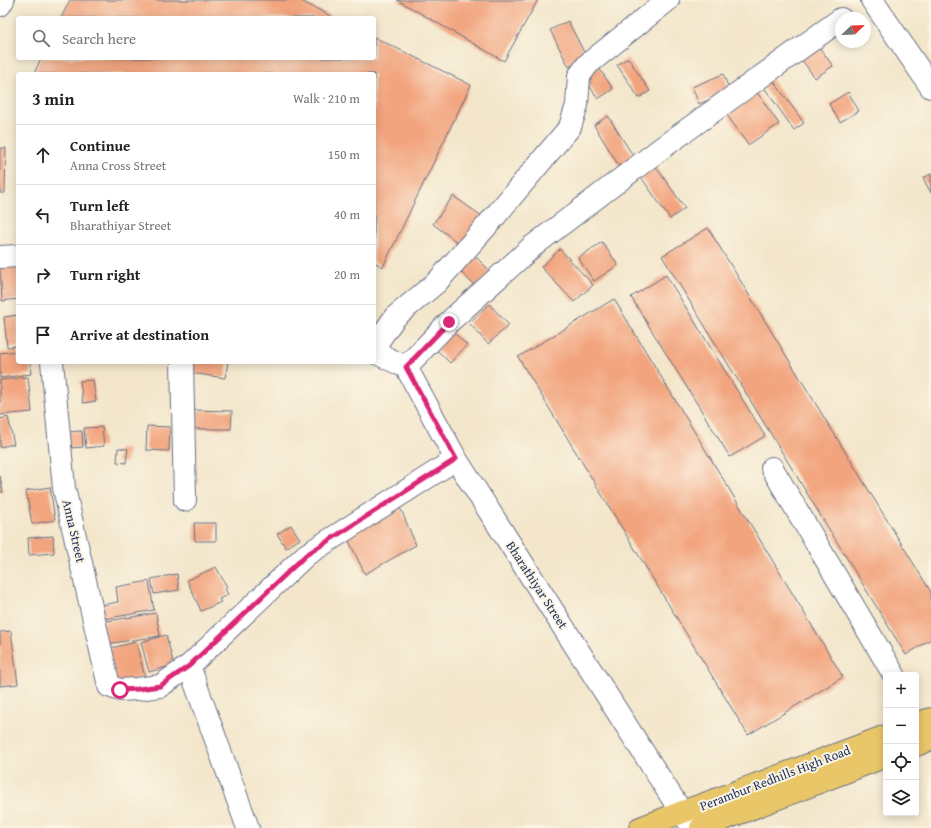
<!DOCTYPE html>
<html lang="en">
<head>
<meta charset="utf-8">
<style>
  body { margin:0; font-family:"Gentium Book Plus",serif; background:#f6f6f6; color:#222 }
  .controls { position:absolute; right:12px; bottom:12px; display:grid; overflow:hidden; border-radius:4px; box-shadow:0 2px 10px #0003 }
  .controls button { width:36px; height:36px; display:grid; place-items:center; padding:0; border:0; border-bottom:1px solid #e0e0e0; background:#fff; color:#222; font:20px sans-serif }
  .compass { position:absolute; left:835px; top:12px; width:36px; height:36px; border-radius:50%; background:#fff; box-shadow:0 2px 10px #0003; rotate:67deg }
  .stop { position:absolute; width:12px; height:12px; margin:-9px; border:3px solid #db2777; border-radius:50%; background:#fff }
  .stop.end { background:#db2777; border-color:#fff; box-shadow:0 1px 4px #0008 }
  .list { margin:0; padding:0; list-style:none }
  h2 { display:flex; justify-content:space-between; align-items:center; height:52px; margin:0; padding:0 16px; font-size:17px }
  h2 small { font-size:13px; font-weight:400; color:#767676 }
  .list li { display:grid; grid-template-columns:26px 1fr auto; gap:12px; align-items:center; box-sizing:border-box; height:60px; padding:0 16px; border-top:1px solid #e0e0e0 }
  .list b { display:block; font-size:15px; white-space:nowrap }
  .list p { margin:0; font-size:13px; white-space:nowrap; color:#767676 }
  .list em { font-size:13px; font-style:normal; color:#767676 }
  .icon { flex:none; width:22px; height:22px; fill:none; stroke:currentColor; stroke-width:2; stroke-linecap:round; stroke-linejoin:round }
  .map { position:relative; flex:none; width:931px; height:828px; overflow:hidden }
  .search { position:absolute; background:#fff; box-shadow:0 2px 10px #0003; left:16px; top:16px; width:360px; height:44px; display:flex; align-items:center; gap:10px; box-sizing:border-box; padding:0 14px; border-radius:4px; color:#767676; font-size:15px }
  .panel { position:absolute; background:#fff; box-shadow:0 2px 10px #0003; left:16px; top:72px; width:360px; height:292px; border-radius:4px }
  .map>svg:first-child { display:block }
  .building { fill:#f2a47e }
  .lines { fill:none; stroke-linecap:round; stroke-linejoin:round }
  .minor-casing { stroke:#676f84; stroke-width:24 }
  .major-casing { stroke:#676f84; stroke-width:24 }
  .minor { stroke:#fff; stroke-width:22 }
  .major { stroke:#e9c769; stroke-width:22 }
  .route { stroke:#db2777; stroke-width:5 }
  .labels { text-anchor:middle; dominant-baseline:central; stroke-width:4; stroke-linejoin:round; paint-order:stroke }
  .street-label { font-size:13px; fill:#1b2f5e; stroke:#fcf5e5 }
</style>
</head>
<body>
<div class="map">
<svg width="931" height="828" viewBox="0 0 931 828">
  <rect width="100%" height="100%" fill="#fcf5e5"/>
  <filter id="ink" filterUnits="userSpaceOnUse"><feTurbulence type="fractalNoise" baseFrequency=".025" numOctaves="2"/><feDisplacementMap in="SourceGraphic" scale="8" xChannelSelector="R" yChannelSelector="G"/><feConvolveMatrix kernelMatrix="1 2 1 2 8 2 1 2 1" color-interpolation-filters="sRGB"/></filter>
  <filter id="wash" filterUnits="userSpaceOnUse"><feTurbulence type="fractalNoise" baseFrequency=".012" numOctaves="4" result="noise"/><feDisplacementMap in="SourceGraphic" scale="16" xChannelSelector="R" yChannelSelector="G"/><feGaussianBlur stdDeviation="0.9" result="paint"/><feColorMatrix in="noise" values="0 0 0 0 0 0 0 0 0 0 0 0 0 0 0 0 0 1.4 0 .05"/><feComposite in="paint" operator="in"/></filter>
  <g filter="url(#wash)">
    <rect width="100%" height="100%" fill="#f3e6cb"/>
    <g id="blocks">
      <g class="building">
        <path d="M70 0H299L335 18H61Z"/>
        <path d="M397 0H538L504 61Z"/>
        <path d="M568 21 587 58 569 67 550 30Z"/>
        <path d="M374 37 471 85 383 267 374 262V74H34L41 58H374Z"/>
        <path d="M816 43 833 66 815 78 799 56Z"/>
        <path d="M628 58 650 91 639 98 617 65Z"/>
        <path d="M597 65 613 89 598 99 582 74Z"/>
        <path d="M723 74 730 91 699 104 692 87Z"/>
        <path d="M770 76 804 123 794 130 761 83Z"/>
        <path d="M756 91 779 124 748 145 725 112Z"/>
        <path d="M848 92 859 111 840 122 829 104Z"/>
        <path d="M608 116 637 162 622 171 594 125Z"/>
        <path d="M0 148H6L5 193H0Z"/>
        <path d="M656 167 685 208 670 219 641 177Z"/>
        <path d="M931 174V193L923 178Z"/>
        <path d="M453 196 482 216 461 245 433 224Z"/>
        <path d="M708 228 931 592V639L906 655 662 256Z"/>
        <path d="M602 242 618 265 594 281 578 258Z"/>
        <path d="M560 249 593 285 574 302 541 267Z"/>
        <path d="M474 255 491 272 476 287 459 270Z"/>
        <path d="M18 266V299L2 301 0 268Z"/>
        <path d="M666 275 765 436 730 457 631 297Z"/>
        <path d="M614 299 843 677 748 735 518 357Z"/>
        <path d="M489 304 509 325 488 344 469 323Z"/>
        <path d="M18 315V346L7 347 4 317Z"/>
        <path d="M453 332 467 345 450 363 437 350Z"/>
        <path d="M18 351V362H30L31 374 0 378V353Z"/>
        <path d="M191 362H228L225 378 190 373Z"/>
        <path d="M28 377 32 412 0 415V380Z"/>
        <path d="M93 380 96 401 83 403 80 381Z"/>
        <path d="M193 410 232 411 231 429H192Z"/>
        <path d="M8 417 14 444 0 447V419Z"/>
        <path d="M147 426 170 427 169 451 146 450Z"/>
        <path d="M102 427 104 446 86 448 84 428Z"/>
        <path d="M82 431 83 447 68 448 66 432Z"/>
        <path d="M118 448 128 449 126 463 117 462Z"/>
        <path d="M0 476 3 492H0Z"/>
        <path d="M50 487 55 520 32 524 26 491Z"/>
        <path d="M399 505 416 545 365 574 346 535Z"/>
        <path d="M194 523H216V541H195Z"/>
        <path d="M291 525 300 539 286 548 277 534Z"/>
        <path d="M53 536 54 553 29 555 28 538Z"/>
        <path d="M216 567 227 587 225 588 228 595 219 599 221 602 201 611 187 580Z"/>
        <path d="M177 574 179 590 154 594 151 579Z"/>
        <path d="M149 581 154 610 99 620 97 606 118 602 116 587Z"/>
        <path d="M156 613 160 636 106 644 102 622Z"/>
        <path d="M11 631 18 684 0 686V632Z"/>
        <path d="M166 635 174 665 149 672 141 642Z"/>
        <path d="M136 642 145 677 117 685 107 649Z"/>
      </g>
    </g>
  </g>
  <g filter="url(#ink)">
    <use href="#blocks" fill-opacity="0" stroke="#676f84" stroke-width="1"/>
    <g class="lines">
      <defs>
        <g id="minor">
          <path d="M872 0 931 87"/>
          <path d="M0 5 3 0"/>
          <path d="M0 257 18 256"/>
          <path d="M374 347 395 317 437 282 491 221 570 127 577 105 579 76 588 64 668 0"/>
          <path d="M374 352 406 367 456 459 682 813 694 828"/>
          <path d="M52 362 64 488 109 686 120 690 137 689 160 686 189 666 306 555 456 459"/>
          <path d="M182 362 185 500"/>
          <path d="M406 367 449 322 533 246 659 150 841 19"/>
          <path d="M772 468 894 675"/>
          <path d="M189 666 248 828"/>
        </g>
        <g id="major">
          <path d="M916 724 931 719"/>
          <path d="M916 745 931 739"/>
          <path d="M640 828 886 736"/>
          <path d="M701 828 886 756"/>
        </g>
      </defs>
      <use href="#minor" class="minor-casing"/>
      <use href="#major" class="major-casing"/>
      <use href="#minor" class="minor"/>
      <use href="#major" class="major"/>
    </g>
  </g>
  <g class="lines" filter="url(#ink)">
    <path class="route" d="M120 690 138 689 160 686 189 666 306 555 456 459 406 367 449 322"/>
  </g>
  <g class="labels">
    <g class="street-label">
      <text transform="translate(74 531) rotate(77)">Anna Street</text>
      <text transform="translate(537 585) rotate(57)">Bharathiyar Street</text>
      <text transform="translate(775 778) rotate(-21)">Perambur Redhills High Road</text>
    </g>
  </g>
</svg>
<div class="controls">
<button>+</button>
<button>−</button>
<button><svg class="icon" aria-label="locate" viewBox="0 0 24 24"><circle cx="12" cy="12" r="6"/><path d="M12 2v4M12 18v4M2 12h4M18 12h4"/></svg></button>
<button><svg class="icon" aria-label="layers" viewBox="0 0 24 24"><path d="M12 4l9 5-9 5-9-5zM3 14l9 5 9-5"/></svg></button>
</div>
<svg class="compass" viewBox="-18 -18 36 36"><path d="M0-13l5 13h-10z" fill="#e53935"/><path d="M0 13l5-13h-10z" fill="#767676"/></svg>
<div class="stop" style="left:120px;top:690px"></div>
<div class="stop end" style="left:449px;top:322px"></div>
<div class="search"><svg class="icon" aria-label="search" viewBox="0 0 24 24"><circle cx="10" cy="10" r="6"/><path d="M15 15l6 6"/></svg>Search here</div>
<section class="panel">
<h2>3 min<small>Walk · 210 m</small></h2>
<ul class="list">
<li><svg class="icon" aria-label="ahead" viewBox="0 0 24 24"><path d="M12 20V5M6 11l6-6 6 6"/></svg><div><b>Continue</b><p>Anna Cross Street</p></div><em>150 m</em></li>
<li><svg class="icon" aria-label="left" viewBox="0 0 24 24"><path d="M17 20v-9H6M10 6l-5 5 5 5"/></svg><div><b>Turn left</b><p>Bharathiyar Street</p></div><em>40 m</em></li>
<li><svg class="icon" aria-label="right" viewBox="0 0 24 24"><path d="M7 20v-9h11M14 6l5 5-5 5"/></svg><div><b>Turn right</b></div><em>20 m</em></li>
<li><svg class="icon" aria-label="arrive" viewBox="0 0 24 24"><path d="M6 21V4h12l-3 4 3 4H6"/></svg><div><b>Arrive at destination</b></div></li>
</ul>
</section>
</div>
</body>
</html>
